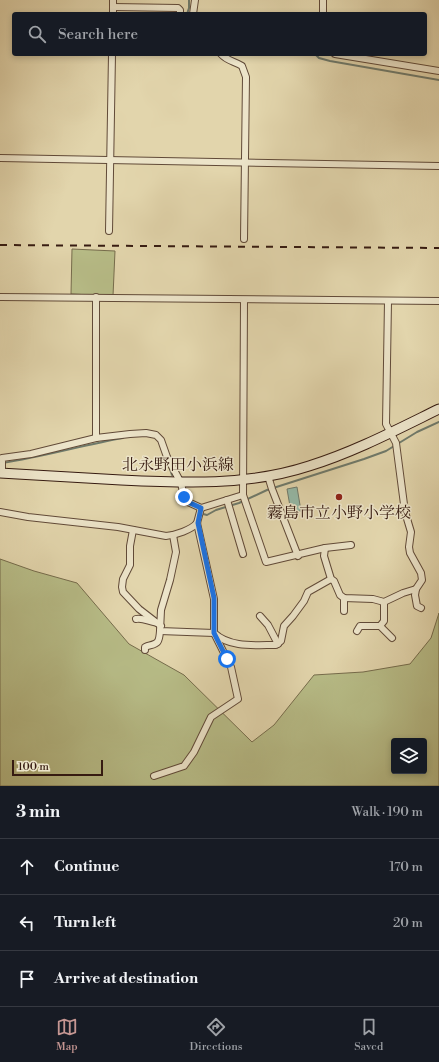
<!DOCTYPE html>
<html lang="en">
<head>
<meta charset="utf-8">
<style>
  body { margin:0; font-family:"Libre Bodoni","Noto Serif JP",serif; background:#242831; color:#f1f3f6 }
  .controls { position:absolute; right:12px; bottom:12px; display:grid; overflow:hidden; border-radius:4px; box-shadow:0 2px 6px #0003 }
  .controls button { width:36px; height:36px; display:grid; place-items:center; padding:0; border:0; border-bottom:1px solid #363941; background:#171b24; color:#f1f3f6; font:20px sans-serif }
  .scale { position:absolute; left:12px; bottom:10px; width:91px; box-sizing:border-box; padding-left:4px; border:2px solid #361b11; border-top:0; font-size:11px; line-height:14px; white-space:nowrap; color:#361b11; -webkit-text-stroke:3px #ece4c9; paint-order:stroke }
  .stop { position:absolute; width:12px; height:12px; margin:-9px; border:3px solid #1a73e8; border-radius:50%; background:#fff }
  .stop.end { background:#1a73e8; border-color:#fff; box-shadow:0 1px 4px #0008 }
  .list { margin:0; padding:0; list-style:none }
  h2 { display:flex; justify-content:space-between; align-items:center; height:52px; margin:0; padding:0 16px; font-size:17px }
  h2 small { font-size:13px; font-weight:400; color:#9ea1a6 }
  .list li { display:grid; grid-template-columns:26px 1fr auto; gap:12px; align-items:center; box-sizing:border-box; height:56px; padding:0 16px; border-top:1px solid #363941 }
  .list b { display:block; font-size:15px; white-space:nowrap }
  .list em { font-size:13px; font-style:normal; color:#9ea1a6 }
  .icon { flex:none; width:22px; height:22px; fill:none; stroke:currentColor; stroke-width:2; stroke-linecap:round; stroke-linejoin:round }
  .map { position:relative; flex:none; width:439px; height:786px; overflow:hidden }
  .search { position:absolute; background:#171b24; box-shadow:0 2px 6px #0003; left:12px; right:12px; top:12px; height:44px; display:flex; align-items:center; gap:10px; box-sizing:border-box; padding:0 14px; border-radius:4px; color:#9ea1a6; font-size:15px }
  .sheet { height:220px; background:#171b24 }
  nav { display:flex; justify-content:space-around; align-items:center; box-sizing:border-box; height:56px; border-top:1px solid #363941; background:#171b24; font-size:11px; color:#9ea1a6 }
  nav a { display:grid; justify-items:center; gap:2px }
  nav .on { color:#c59692 }
  .map>svg:first-child { display:block }
  .green { fill:#b7bc87; stroke:#766c4c; fill-rule:evenodd }
  .water { fill:#95b9a7; stroke:#6f7a6b }
  .lines { fill:none; stroke-linecap:round; stroke-linejoin:round }
  .stream { stroke:#6f7a6b; stroke-width:2 }
  .minor-casing { stroke:#614a38; stroke-width:8 }
  .secondary-casing { stroke:#361b11; stroke-width:11 }
  .minor { stroke:#ece4c9; stroke-width:6 }
  .secondary { stroke:#ece4c9; stroke-width:9 }
  .rail { stroke:#361b11; stroke-width:2; stroke-dasharray:7 7; stroke-linecap:butt }
  .route { stroke:#1a73e8; stroke-width:5 }
  .poi-dot { fill:#8f2418; stroke:#ece4c9; stroke-width:1.5 }
  .labels { text-anchor:middle; dominant-baseline:central; stroke-width:3; stroke-linejoin:round; paint-order:stroke }
  .street-label { font-size:16px; fill:#361b11; stroke:#ece4c9 }
  .poi-label { font-size:16px; fill:#361b11; stroke:#ece4c9 }
</style>
</head>
<body>
<div class="map">
<svg width="439" height="786" viewBox="0 0 439 786">
  <rect width="100%" height="100%" fill="#e2d5ac"/>
  <filter id="stains"><feTurbulence type="fractalNoise" baseFrequency=".005" numOctaves="4"/><feColorMatrix values="0 0 0 0 .2 0 0 0 0 .09 0 0 0 0 .02 0 0 0 .5 -.17"/></filter>
  <radialGradient id="worn" r=".72"><stop offset=".6" stop-color="#630" stop-opacity="0"/><stop offset="1" stop-color="#630" stop-opacity=".3"/></radialGradient>
  <g class="green">
    <path d="M72 249 115 251 113 296 71 294Z"/>
    <path d="M0 559 34 571 77 583 129 644 184 675 252 742 274 725 314 675 363 672 410 664 431 638 439 613V786H0ZM394 741H424V771H394Z"/>
  </g>
  <path class="water" d="M297 487 301 511 291 512 287 489Z"/>
  <g class="lines">
    <g class="stream">
      <path d="M187 14 189 8V0"/>
      <path d="M315 54 319 58 330 61 439 80"/>
      <path d="M2 463C43 457 83 445 123 438"/>
      <path d="M169 466 172 475"/>
      <path d="M203 514 207 515 216 510 239 503 267 490 364 459 386 451 417 432 439 422"/>
    </g>
    <defs>
      <g id="minor">
        <path d="M113 7 178 8 180 10V14"/>
        <path d="M113 14V0"/>
        <path d="M193 14 195 0"/>
        <path d="M323 14V0"/>
        <path d="M221 54C227 61 234 61 242 66L246 77 244 239"/>
        <path d="M335 54 439 71"/>
        <path d="M0 158 439 166"/>
        <path d="M109 231 112 54"/>
        <path d="M0 297 439 301"/>
        <path d="M96 297V438"/>
        <path d="M244 300 243 495 266 562 325 548 351 545"/>
        <path d="M2 473V458L31 454 96 438 130 434 146 433 156 435 161 440 167 457 181 483 184 497 188 502 201 508 243 495"/>
        <path d="M268 476 272 489 298 556"/>
        <path d="M227 500 243 554"/>
        <path d="M0 512 28 517 118 527 166 536C176 535 191 530 197 523"/>
        <path d="M133 530 130 546V565L123 579 122 587 123 592 139 609 161 626"/>
        <path d="M173 535 176 552 170 580 161 610 160 631 214 633C230 648 255 645 276 645L281 641 284 626 293 616 304 601 308 592 331 579"/>
        <path d="M325 548 324 556 331 579 334 581 340 595 344 598 373 599 384 602 403 593 416 589 422 580 421 573 410 553 409 547 411 532 405 512 396 443 386 424 388 301"/>
        <path d="M416 589 415 595 417 606 421 608"/>
        <path d="M344 611V598"/>
        <path d="M260 616 268 625 278 644"/>
        <path d="M136 619C143 617 151 623 159 623"/>
        <path d="M380 626 392 638"/>
        <path d="M357 631 360 626H380L384 621V602"/>
        <path d="M145 650V647C157 643 159 645 160 631"/>
        <path d="M154 776 184 766 194 752 211 717 238 699 231 667 214 633V599L197 523 201 508"/>
      </g>
      <path id="secondary" d="M0 473C40 475 80 478 121 480 184 483 248 486 309 466 354 452 396 430 439 409"/>
    </defs>
    <use href="#minor" class="minor-casing"/>
    <use href="#secondary" class="secondary-casing"/>
    <use href="#minor" class="minor"/>
    <use href="#secondary" class="secondary"/>
    <path class="rail" d="M0 245 439 248"/>
  </g>
  <g class="lines">
    <path class="route" d="M184 497 188 502 201 508 198 523 214 598V633L227 659"/>
  </g>
  <circle class="poi-dot" cx="339" cy="497" r="4"/>
  <g class="labels">
    <g class="street-label">
      <text x="178" y="465">北永野田小浜線</text>
    </g>
    <g class="poi-label">
      <text x="339" y="513">霧島市立小野小学校</text>
    </g>
  </g>
  <rect width="100%" height="100%" filter="url(#stains)"/>
  <rect width="100%" height="100%" fill="url(#worn)"/>
</svg>
<div class="controls">
<button><svg class="icon" aria-label="layers" viewBox="0 0 24 24"><path d="M12 4l9 5-9 5-9-5zM3 14l9 5 9-5"/></svg></button>
</div>
<div class="scale">100 m</div>
<div class="stop" style="left:227px;top:659px"></div>
<div class="stop end" style="left:184px;top:497px"></div>
<div class="search"><svg class="icon" aria-label="search" viewBox="0 0 24 24"><circle cx="10" cy="10" r="6"/><path d="M15 15l6 6"/></svg>Search here</div>
</div>
<section class="sheet">
<h2>3 min<small>Walk · 190 m</small></h2>
<ul class="list">
<li><svg class="icon" aria-label="ahead" viewBox="0 0 24 24"><path d="M12 20V5M6 11l6-6 6 6"/></svg><div><b>Continue</b></div><em>170 m</em></li>
<li><svg class="icon" aria-label="left" viewBox="0 0 24 24"><path d="M17 20v-9H6M10 6l-5 5 5 5"/></svg><div><b>Turn left</b></div><em>20 m</em></li>
<li><svg class="icon" aria-label="arrive" viewBox="0 0 24 24"><path d="M6 21V4h12l-3 4 3 4H6"/></svg><div><b>Arrive at destination</b></div></li>
</ul>
</section>
<nav>
<a class="on"><svg class="icon" aria-label="map" viewBox="0 0 24 24"><path d="M3 6l6-2 6 2 6-2v14l-6 2-6-2-6 2zM9 4v14M15 6v14"/></svg>Map</a>
<a><svg class="icon" aria-label="directions" viewBox="0 0 24 24"><path d="M12 3l9 9-9 9-9-9zM9 14v-3h6M13 9l2 2-2 2"/></svg>Directions</a>
<a><svg class="icon" aria-label="saved" viewBox="0 0 24 24"><path d="M7 4h10v16l-5-4-5 4z"/></svg>Saved</a>
</nav>
</body>
</html>
